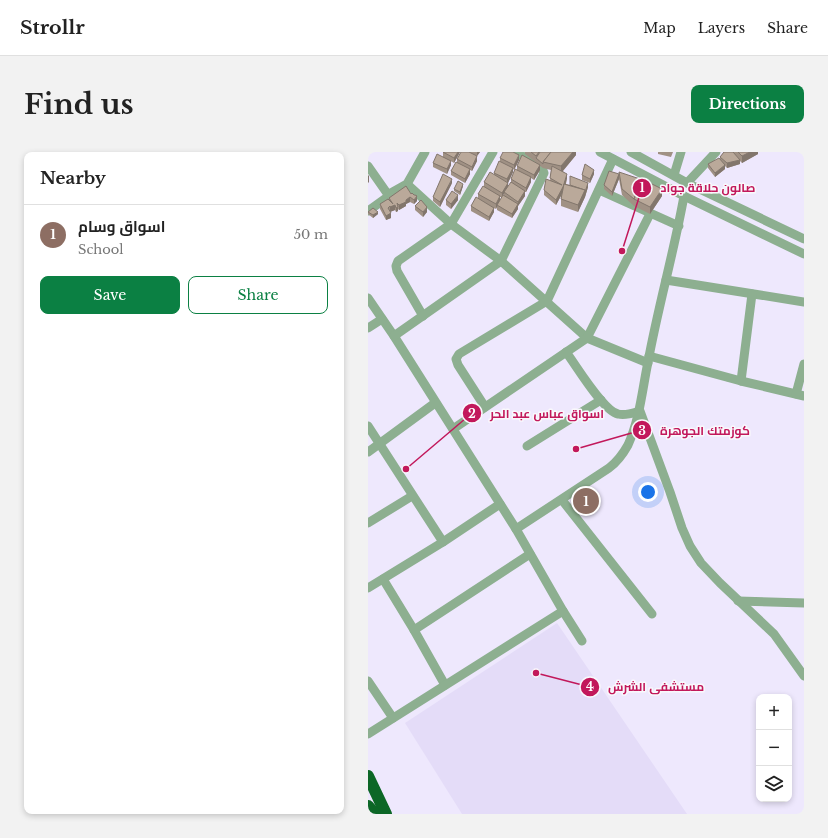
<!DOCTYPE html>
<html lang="en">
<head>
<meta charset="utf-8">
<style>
  body { margin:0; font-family:"Libre Baskerville",Cairo,serif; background:#f2f2f2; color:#222 }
  .controls { position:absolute; right:12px; bottom:12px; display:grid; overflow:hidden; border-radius:8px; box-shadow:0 2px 6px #0003 }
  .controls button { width:36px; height:36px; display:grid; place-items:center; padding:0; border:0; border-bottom:1px solid #e0e0e0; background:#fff; color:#222; font:20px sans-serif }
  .you { position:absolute; left:280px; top:340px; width:14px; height:14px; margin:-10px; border:3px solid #fff; border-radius:50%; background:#1a73e8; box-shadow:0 0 0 6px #1a73e833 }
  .badge { display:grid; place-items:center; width:26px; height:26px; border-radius:50%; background:#0b8043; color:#fff; font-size:13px; font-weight:700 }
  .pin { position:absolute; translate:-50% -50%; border:2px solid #fff; box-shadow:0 1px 4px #0006 }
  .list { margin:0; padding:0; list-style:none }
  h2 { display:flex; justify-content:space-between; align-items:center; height:52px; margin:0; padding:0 16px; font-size:17px }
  h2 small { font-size:13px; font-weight:400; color:#767676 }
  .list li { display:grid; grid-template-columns:26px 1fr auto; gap:12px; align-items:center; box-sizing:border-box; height:60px; padding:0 16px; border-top:1px solid #e0e0e0 }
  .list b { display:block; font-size:15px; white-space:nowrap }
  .list p { margin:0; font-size:13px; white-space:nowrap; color:#767676 }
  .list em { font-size:13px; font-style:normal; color:#767676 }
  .actions { display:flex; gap:8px; padding:12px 16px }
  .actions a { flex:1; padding:9px 0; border:1px solid #0b8043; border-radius:8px; text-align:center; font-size:14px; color:#0b8043 }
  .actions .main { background:#0b8043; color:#fff }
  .icon { flex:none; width:22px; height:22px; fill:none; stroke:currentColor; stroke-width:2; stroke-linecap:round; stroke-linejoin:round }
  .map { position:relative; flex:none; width:436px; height:662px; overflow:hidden; border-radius:8px }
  header { display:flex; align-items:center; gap:24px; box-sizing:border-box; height:56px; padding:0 20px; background:#fff; border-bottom:1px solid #e0e0e0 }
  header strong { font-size:19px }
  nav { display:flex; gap:22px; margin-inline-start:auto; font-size:14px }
  .intro { display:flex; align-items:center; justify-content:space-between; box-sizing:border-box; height:96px; padding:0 24px }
  h1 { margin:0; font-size:28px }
  .button { padding:10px 18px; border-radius:8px; background:#0b8043; color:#fff; font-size:14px; font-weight:700 }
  main { display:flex; gap:24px; padding:0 24px }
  aside { flex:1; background:#fff; border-radius:8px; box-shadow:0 2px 6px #0003 }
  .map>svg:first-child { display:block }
  .built { fill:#e4dcf8 }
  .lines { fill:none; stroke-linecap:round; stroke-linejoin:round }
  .minor { stroke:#8daf90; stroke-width:9 }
  .highway { stroke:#0c6726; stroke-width:12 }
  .wall { fill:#a09184; fill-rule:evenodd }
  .shaded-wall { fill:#82766c }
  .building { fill:#baa99a; stroke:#82766c }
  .leader { fill:none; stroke:#c2185b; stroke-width:1.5 }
  .callout-dot { fill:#c2185b; stroke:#f9f8fc; stroke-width:1.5 }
  .mark-label { font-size:12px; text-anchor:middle; font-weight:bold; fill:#fff }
  .callout-label { font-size:12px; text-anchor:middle; font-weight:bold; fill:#c2185b; stroke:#f9f8fc; stroke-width:3; stroke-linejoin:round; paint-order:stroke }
</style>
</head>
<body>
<header>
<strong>Strollr</strong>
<nav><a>Map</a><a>Layers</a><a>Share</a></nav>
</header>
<div class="intro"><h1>Find us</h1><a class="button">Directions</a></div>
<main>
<aside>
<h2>Nearby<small></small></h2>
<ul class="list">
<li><span class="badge" style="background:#8d6e63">1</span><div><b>اسواق وسام</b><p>School</p></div><em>50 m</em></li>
</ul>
<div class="actions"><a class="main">Save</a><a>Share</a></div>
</aside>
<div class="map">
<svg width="436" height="662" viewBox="0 0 436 662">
  <rect width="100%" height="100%" fill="#eee8fd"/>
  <path class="built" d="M189 471 319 662H94L37 571Z"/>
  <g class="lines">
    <g class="minor">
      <path d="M232 0 316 44 436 102"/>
      <path d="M263 0 319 31 436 87"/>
      <path d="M0 14 21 44"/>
      <path d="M306 23 313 0"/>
      <path d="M319 31 348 0"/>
      <path d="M39 32 83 72 133 109 219 186 280 211"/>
      <path d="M231 38 311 74"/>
      <path d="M0 59 21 44 23 41 39 32 57 0"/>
      <path d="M298 128 436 150"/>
      <path d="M0 146 26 184 148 377 195 459 214 489"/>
      <path d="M55 164 29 119 28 114 30 109 83 72 125 0"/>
      <path d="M0 176 14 167"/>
      <path d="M26 184 133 109 176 21 173 13 146 0"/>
      <path d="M198 200C208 213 235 259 250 262 258 264 265 261 272 259L302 340 314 376 322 394 333 411 352 431 406 482 436 524"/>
      <path d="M281 204 373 229 436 244"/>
      <path d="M373 229 384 142"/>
      <path d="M428 242 436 212"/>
      <path d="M117 255 90 213 88 207 91 202 179 149 245 7"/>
      <path d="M0 274 75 390"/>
      <path d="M85 277 219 186 282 62"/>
      <path d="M159 294 233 248"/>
      <path d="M0 300 67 251"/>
      <path d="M194 348 284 462"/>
      <path d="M0 371 44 344"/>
      <path d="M148 377 241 316C249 310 255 302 260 293 272 266 274 239 280 210 290 155 306 100 316 44"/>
      <path d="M15 427 46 478 77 533"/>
      <path d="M0 436 75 390 132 352"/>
      <path d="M370 449 436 451"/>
      <path d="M46 478 162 402"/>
      <path d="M0 529 25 566"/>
      <path d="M0 582 195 459"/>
    </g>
    <g class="highway">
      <path d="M0 624 18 662"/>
      <path d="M0 654 7 662"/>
    </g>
  </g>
  <g class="wall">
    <path d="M75 0H92L86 11 83 9V13L79 22 65 15V11L75 5Z"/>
    <path d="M93 0H112L109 4V9L104 19 102 18V22L97 31 83 23V19L89 10V7Z"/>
    <path d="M157 0H208V3L195 19 199 26 198 32 202 33 220 35 217 45 210 60 193 54V44L188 53 176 43V38L182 29 183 18 175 16 172 14V18L166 28 163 26V30L158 40H157V44L150 54V57L144 66 129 58V54L128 57 126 56V60L121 69 103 59V54L110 47V42L116 35V30L126 23V21L132 10V6L151 8 146 18 145 17V20L140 31V35L143 31V27L149 18V14L170 12 157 2ZM136 41V44L132 48V45H134Z"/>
    <path d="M290 0H305L303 5 290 2Z"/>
    <path d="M356 0H390V2L374 11 372 9V12L359 16 357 14V17L347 25 340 16V12L352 8V5Z"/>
    <path d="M251 20 272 34 270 40 294 44 282 62 266 54 254 43 251 27 244 44 236 37V33L251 22Z"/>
    <path d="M226 22 222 31 214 28V23Z"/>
    <path d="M84 31 72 55 65 49V45Z"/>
    <path d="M95 34 92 43 86 39V37Z"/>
    <path d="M43 42 49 49 46 52 42 50 38 52V54L31 58 30 57V59L28 60 27 58 22 60 23 66 18 68 12 57V52L21 48V46Z"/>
    <path d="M78 48H90L83 57 78 53Z"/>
    <path d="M47 54 59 60 55 65 47 58Z"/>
    <path d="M0 60 10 62 5 66 0 62Z"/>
  </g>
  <g class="shaded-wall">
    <path d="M90 0H92L86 11V6Z"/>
    <path d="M109 0H112L109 4V9L104 19V15L109 5Z"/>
    <path d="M205 0H208V3L193 21V14Z"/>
    <path d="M382 0H390V2L374 11V4Z"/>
    <path d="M151 3V8L146 18V13Z"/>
    <path d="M372 8V12L359 16V11Z"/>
    <path d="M83 9V13L79 22V17Z"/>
    <path d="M172 13V18L166 28V23Z"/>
    <path d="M357 13V17L347 25V21Z"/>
    <path d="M145 16V20L140 31V36L134 45V41L139 31V27Z"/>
    <path d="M102 17V22L97 31V27Z"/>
    <path d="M226 18V22L222 31V27Z"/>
    <path d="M199 22V26L196 38 188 53V48Z"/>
    <path d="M251 22V27L244 44V40Z"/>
    <path d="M1 23V30L0 31V24Z"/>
    <path d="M163 25V30L158 40V36Z"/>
    <path d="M84 27V31L72 55V50Z"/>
    <path d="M272 27V34L267 48 266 47V54V47Z"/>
    <path d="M220 31V35L217 45 210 60V53Z"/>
    <path d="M95 32V34L92 43V40Z"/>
    <path d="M294 37V44L282 62V55Z"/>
    <path d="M157 39V44L150 54V50Z"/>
    <path d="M90 43V48L83 57V52Z"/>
    <path d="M49 44V49L46 52V48Z"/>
    <path d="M132 44V49L128 57V52Z"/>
    <path d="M42 45V50L38 52V54L31 58V53Z"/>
    <path d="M150 52V57L144 66V62Z"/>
    <path d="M27 53V58L22 60V55Z"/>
    <path d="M30 55V59L28 60V56Z"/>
    <path d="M59 55V60L55 65V60Z"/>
    <path d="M126 56V60L121 69V65Z"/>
    <path d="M10 60V62L5 66V63Z"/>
    <path d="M23 61V66L18 68V64Z"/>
  </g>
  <g class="building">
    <path d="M75 0H90L86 6Z"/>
    <path d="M93 0H101L109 4 104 15 89 7Z"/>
    <path d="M135 0H145L151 3 146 13 132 6Z"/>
    <path d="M163 0H171L168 4Z"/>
    <path d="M172 0H183L175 10V12L168 6Z"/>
    <path d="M183 0H205L193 14 175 10Z"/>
    <path d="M356 0H365L372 8 359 11 352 5Z"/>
    <path d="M370 0H382L374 4Z"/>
    <path d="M69 2 83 9 79 17 65 11Z"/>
    <path d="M154 3 172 13 166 23 149 14Z"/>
    <path d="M351 6 357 13 347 21 340 12Z"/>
    <path d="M131 9 145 16 139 27 126 21Z"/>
    <path d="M88 10 102 17 97 27 83 19Z"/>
    <path d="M217 12 226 18 222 27 214 23Z"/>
    <path d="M184 14 199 22 195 35 188 48 176 38 178 27 194 33 182 26Z"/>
    <path d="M147 17 163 25 158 36 143 27Z"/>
    <path d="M241 19 251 22 244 40 236 33Z"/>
    <path d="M122 20 140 31 134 41 116 30Z"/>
    <path d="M251 20 272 27 266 47 254 37Z"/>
    <path d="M75 22 84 27 72 50 65 45Z"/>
    <path d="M202 24 220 31 217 40V38L202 33Z"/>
    <path d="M276 28 294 37 282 55 266 47Z"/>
    <path d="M90 29 95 32 92 40 86 37Z"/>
    <path d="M143 30 157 39 150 50 136 40Z"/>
    <path d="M196 32 217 38 210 53 193 47Z"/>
    <path d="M38 34 43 42 44 41 46 43H47L49 44 46 48 42 45 38 48V50L31 53 29 51 30 55 28 56 27 53 22 55V54L20 56 23 61 18 64 12 52 20 47 25 52 21 46Z"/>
    <path d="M115 34 132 44 128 52 110 42Z"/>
    <path d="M84 39 90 43 83 52 78 48Z"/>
    <path d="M135 43 150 52 144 62 129 53Z"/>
    <path d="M108 45 126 56 121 65 103 54Z"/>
    <path d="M53 48 59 55 55 60 47 54Z"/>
    <path d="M5 56 10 60 5 63 0 60Z"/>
  </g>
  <path class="leader" d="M254 99L274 36M38 317L104 261M208 297L274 278M168 521L222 535"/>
  <g class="callout-dot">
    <circle cx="254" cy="99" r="4"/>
    <circle cx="38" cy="317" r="4"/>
    <circle cx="208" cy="297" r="4"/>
    <circle cx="168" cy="521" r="4"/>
    <circle cx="274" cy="36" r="10"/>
    <circle cx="104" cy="261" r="10"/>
    <circle cx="274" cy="278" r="10"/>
    <circle cx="222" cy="535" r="10"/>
  </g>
  <g class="mark-label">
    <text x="274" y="40">1</text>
    <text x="104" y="266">2</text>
    <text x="274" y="283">3</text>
    <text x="222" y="539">4</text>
  </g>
  <g class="callout-label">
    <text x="340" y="40">صالون حلاقة جواد</text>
    <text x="179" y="266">اسواق عباس عبد الحر</text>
    <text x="337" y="283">كوزمتك الجوهرة</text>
    <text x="288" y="539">مستشفى الشرش</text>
  </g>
</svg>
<div class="controls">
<button>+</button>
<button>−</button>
<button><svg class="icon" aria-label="layers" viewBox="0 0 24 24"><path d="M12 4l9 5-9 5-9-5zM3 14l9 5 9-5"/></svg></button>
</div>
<div class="you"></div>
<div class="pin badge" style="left:218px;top:349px;background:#8d6e63">1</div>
</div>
</main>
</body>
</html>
